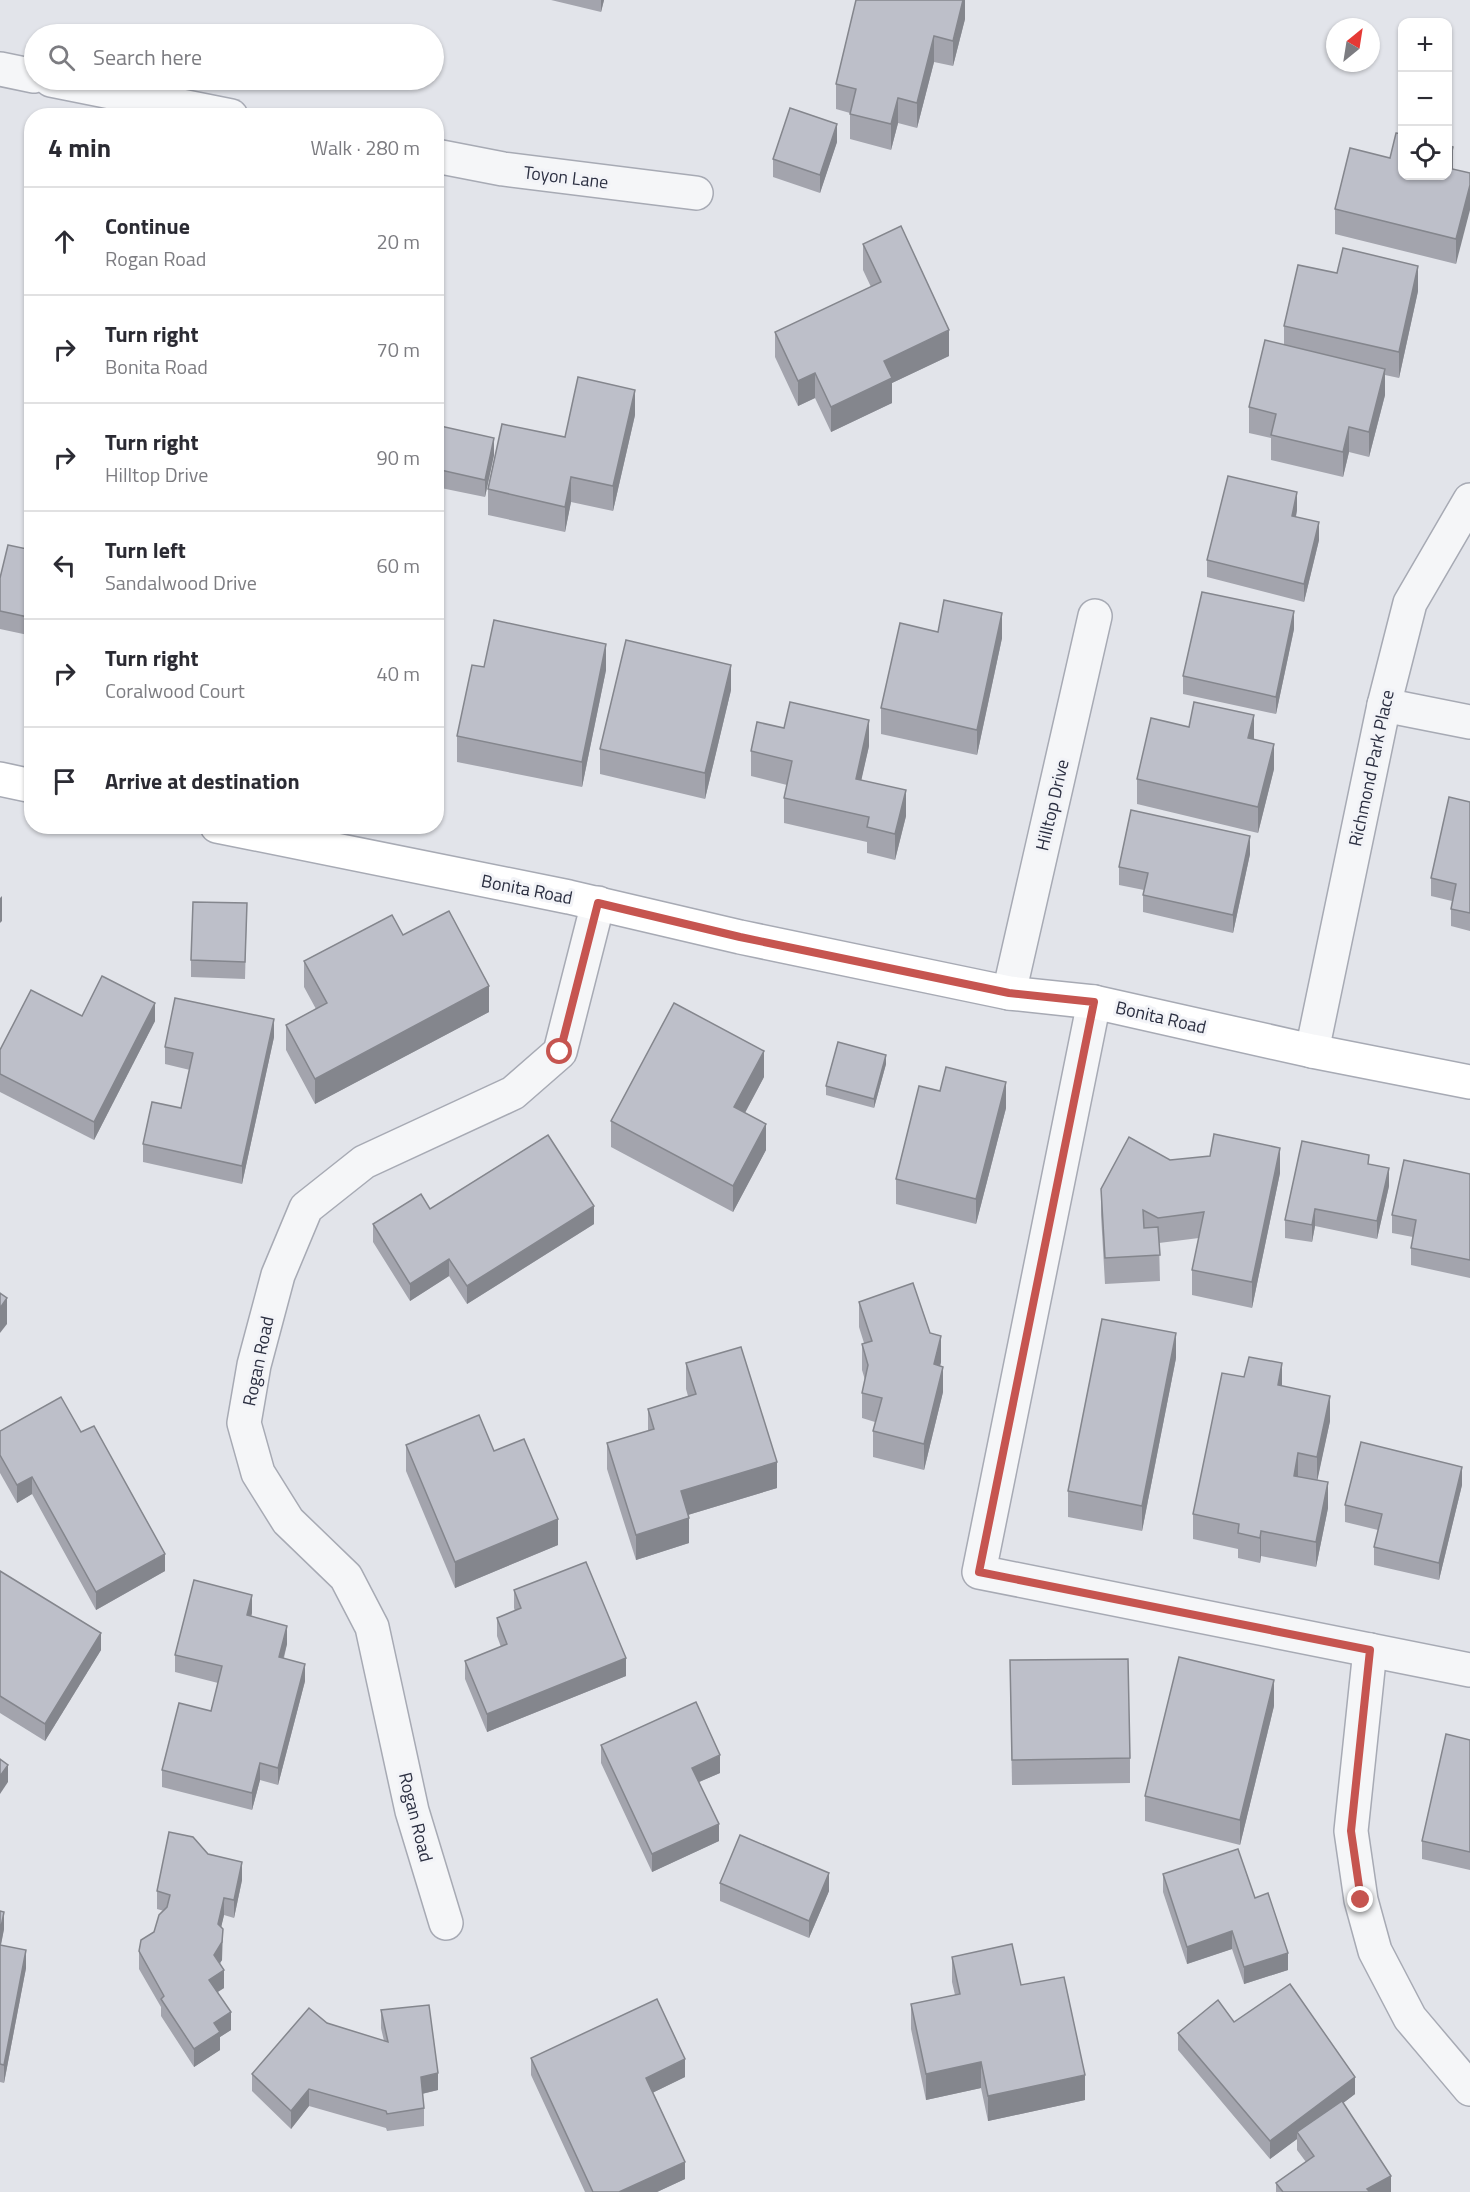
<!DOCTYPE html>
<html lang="en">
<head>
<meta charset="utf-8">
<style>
  body { margin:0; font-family:"Titillium Web",sans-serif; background:#f2f2f3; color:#2b2b33 }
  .controls { position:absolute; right:18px; top:18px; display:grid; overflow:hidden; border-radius:12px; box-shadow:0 2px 4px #0004 }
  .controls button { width:54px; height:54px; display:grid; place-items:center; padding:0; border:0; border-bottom:2px solid #e1e1e2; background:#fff; color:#2b2b33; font:30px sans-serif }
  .compass { position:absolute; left:1326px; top:18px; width:54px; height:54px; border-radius:50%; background:#fff; box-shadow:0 2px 4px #0004; rotate:30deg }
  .stop { position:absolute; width:18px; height:18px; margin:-14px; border:4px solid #c65550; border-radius:50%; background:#fff }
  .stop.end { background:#c65550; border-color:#fff; box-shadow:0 2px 6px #0008 }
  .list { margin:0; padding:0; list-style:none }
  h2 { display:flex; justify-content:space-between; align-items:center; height:78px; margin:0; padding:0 24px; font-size:26px }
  h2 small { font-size:20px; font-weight:400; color:#7c7c81 }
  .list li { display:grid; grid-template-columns:39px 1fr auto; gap:18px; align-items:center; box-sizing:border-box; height:108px; padding:0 24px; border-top:2px solid #e1e1e2 }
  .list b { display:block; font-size:22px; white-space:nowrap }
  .list p { margin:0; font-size:20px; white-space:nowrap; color:#7c7c81 }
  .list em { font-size:20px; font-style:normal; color:#7c7c81 }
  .icon { flex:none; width:33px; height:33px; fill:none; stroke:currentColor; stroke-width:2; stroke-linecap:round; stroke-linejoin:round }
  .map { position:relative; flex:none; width:1470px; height:2192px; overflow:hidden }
  .search { position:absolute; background:#fff; box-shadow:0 2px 4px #0004; left:24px; top:24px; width:420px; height:66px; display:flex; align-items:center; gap:15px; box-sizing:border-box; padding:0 21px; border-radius:33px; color:#7c7c81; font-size:22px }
  .panel { position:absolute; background:#fff; box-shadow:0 2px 4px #0004; left:24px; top:108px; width:420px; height:726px; border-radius:24px }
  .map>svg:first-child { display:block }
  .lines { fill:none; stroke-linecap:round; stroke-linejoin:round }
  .street-casing { stroke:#a7aab4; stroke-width:36 }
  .secondary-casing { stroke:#a7aab4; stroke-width:36 }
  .street { stroke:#f5f6f8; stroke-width:33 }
  .secondary { stroke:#fff; stroke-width:33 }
  .wall { fill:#a3a4ad }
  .shaded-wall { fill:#84868d }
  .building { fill:#bdbfc9; stroke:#84868d; stroke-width:1.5 }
  .route { stroke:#c65550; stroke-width:8 }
  .labels { text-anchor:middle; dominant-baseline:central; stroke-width:6; stroke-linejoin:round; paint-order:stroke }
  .street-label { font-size:18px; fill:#2b2f41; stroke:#f2f3f7 }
</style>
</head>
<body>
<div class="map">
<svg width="1470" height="2192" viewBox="0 0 1470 2192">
  <rect width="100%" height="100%" fill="#e2e4ea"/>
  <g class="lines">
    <defs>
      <g id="street">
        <path d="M0 69 34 76"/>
        <path d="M51 80 231 116"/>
        <path d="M436 156 503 169 696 193"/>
        <path d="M1384 705 1470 722"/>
        <path d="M1009 993 1095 616"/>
        <path d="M1094 1002 979 1572 1470 1670"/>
        <path d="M1312 1051 1384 705 1410 603 1470 500"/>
        <path d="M1370 1650 1351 1831 1361 1900 1375 1951 1410 2018 1470 2089"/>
        <path d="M446 1923 412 1811 372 1627 346 1577 288 1521 258 1473 244 1423 254 1365 278 1275 306 1208 364 1162 513 1093 560 1052 598 903"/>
      </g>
      <g id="secondary">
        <path d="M0 779 32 786"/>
        <path d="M217 826 569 897 740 937 1009 993 1094 1002 1312 1051 1470 1082"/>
      </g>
    </defs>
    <use href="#street" class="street-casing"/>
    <use href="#secondary" class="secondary-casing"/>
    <use href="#street" class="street"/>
    <use href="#secondary" class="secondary"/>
  </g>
  <g class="wall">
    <path d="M551 0H604L601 12Z"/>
    <path d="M965 0V19L953 66 934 62 917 128 898 123 891 150 850 139V113L836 109V84Z"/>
    <path d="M837 142 820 193 773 177V159Z"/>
    <path d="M1390 158 1470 173 1456 264 1335 234V209Z"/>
    <path d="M863 244 949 356 892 383V403L831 432 815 398 798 406 775 357V332L871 287 863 270Z"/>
    <path d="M1418 291 1399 378 1385 375V395L1369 457 1349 452 1343 477 1271 460V438L1249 433V407L1284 345V326Z"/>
    <path d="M635 415 613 511 571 502 565 532 488 515V489L565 437Z"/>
    <path d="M436 425 494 455 485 497 436 487Z"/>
    <path d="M1297 510 1296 517 1319 540 1304 602 1207 577V560Z"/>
    <path d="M32 550V619L28 635 0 629V578Z"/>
    <path d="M1294 629 1276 714 1183 694V676Z"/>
    <path d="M938 632 1002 638 977 755 881 734V708Z"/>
    <path d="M484 667 606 670 582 787 457 762V736Z"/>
    <path d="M731 690 705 799 600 774V749Z"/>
    <path d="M1189 727 1254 739 1274 769 1258 833 1137 804V779Z"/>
    <path d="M869 746 861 780 906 816 895 860 867 853V842L784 823V798L787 785 751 776V751Z"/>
    <path d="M1470 802V931L1451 926V909L1452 901 1431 896V878Z"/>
    <path d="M1250 854 1233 933 1143 912V895L1144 890 1119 885V867Z"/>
    <path d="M247 903 245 979 191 977V960Z"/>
    <path d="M403 935 489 1012 315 1104 286 1050V1025L316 1009 304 987V961Z"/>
    <path d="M82 1016 155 1021 94 1140 0 1092V1050Z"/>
    <path d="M274 1037 242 1184 143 1162V1144L181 1108 190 1070 165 1064V1047Z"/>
    <path d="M886 1064 874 1108 826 1095V1086Z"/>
    <path d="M764 1077 745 1113 766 1150 733 1212 611 1147V1121Z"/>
    <path d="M940 1091 1006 1108 976 1224 896 1204V1179Z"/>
    <path d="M1170 1160 1280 1173 1252 1308 1192 1295V1270L1199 1238 1159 1243 1160 1281 1105 1284 1101 1215V1189Z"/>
    <path d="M1369 1164 1389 1186 1377 1239 1315 1226 1312 1242 1285 1238V1220Z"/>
    <path d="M1470 1174V1278L1411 1265V1248L1413 1237 1392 1233V1215Z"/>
    <path d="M430 1209 594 1224 467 1304 449 1276 410 1301 373 1242V1224Z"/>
    <path d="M859 1302 930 1333 941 1362 940 1366 943 1392 924 1470 873 1457V1431L875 1422 862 1418V1393L865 1380 862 1370V1344L864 1343 859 1327Z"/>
    <path d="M1176 1358 1142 1531 1068 1517V1491Z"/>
    <path d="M686 1363 777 1488 688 1515 689 1543 636 1560 607 1469V1443L648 1431V1409L688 1396 686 1389Z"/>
    <path d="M1244 1377 1282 1386 1330 1421 1317 1480 1328 1508 1316 1567 1261 1556 1260 1563 1238 1558V1549L1193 1539V1514Z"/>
    <path d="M0 1431 165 1571 96 1610 32 1494 17 1503 0 1473Z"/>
    <path d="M406 1445 494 1451 558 1545 455 1588 406 1471Z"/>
    <path d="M1462 1485 1439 1580 1374 1565V1547L1378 1530 1345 1522V1505Z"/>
    <path d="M0 1571 101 1650 45 1741 0 1713Z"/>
    <path d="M514 1590 626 1676 487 1732 465 1679V1661L501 1647 497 1636V1618L515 1611 514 1608Z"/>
    <path d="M252 1613 251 1616 287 1644 284 1658 305 1681 278 1785 260 1780 252 1810 162 1787V1770L211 1711 218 1683 175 1672V1655Z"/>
    <path d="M1010 1660 1130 1758V1783L1012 1785Z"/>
    <path d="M1274 1706 1240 1845 1145 1821V1796Z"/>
    <path d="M1470 1740V1870L1422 1859V1841Z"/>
    <path d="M601 1745 720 1773 699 1782 719 1841 652 1872 601 1763Z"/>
    <path d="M208 1854 242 1880 234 1918 224 1915 221 1927 222 1960 220 1963 224 1988 218 1992 231 2030 220 2037V2050L194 2067 161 2016V2007L139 1969V1951L154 1932 164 1911 157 1909V1891Z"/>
    <path d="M1163 1874 1255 1898 1288 1970 1244 1984 1232 1949 1187 1964 1163 1892Z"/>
    <path d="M720 1883 829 1891 809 1938 720 1901Z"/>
    <path d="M0 1911 4 1929 1 1945 26 1968 4 2083 0 2082Z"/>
    <path d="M952 1957 1021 1985 1085 2100 988 2121 981 2088 926 2100 911 2029V2004L955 1995 952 1982Z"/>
    <path d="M381 2010 438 2090 422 2094 424 2108V2126L387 2131 386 2128 309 2106 291 2129 252 2091V2074L327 2023 384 2041 381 2028Z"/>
    <path d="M1234 2022 1355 2094 1343 2103 1391 2192H1276V2183L1306 2162 1297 2150V2139L1270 2159 1178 2050V2033Z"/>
    <path d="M531 2058 685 2077 652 2093 685 2179 657 2192H585L531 2075Z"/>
  </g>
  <g class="shaded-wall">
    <path d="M601 0H604L601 12Z"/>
    <path d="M963 0H965V19L953 66V41Z"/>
    <path d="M934 36V62L917 128V103Z"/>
    <path d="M898 98V123L891 150V124Z"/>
    <path d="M837 124V142L820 193V175Z"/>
    <path d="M1453 147V172L1448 168Z"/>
    <path d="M1470 185V210L1456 264V239Z"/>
    <path d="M1418 266V291L1399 378V352Z"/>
    <path d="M949 330V356L892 383V403L831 432V407L884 361Z"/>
    <path d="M1385 369V395L1369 457V432Z"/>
    <path d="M815 373V398L798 406V381Z"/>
    <path d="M635 390V415L613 511V486Z"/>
    <path d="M1349 427V452L1343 477V452Z"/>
    <path d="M494 438V455L485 497V480Z"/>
    <path d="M571 477V502L565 532V507Z"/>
    <path d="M1297 492V510L1292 534V516Z"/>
    <path d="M1319 522V540L1304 602V584Z"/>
    <path d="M32 602V619L28 635V617Z"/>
    <path d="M1294 611V629L1276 714V697Z"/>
    <path d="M1002 613V638L977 755V730Z"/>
    <path d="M606 644V670L582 787V762Z"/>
    <path d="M731 665V690L705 799V773Z"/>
    <path d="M1254 715V741L1248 738Z"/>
    <path d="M869 720V746L856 804V779Z"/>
    <path d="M1274 744V769L1258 833V807Z"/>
    <path d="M906 790V816L895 860V834Z"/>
    <path d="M1250 836V854L1233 933V915Z"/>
    <path d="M2 896V921L0 923V898Z"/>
    <path d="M489 986V1012L315 1104V1079Z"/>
    <path d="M155 1003V1021L94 1140V1122Z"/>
    <path d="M274 1019V1037L242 1184V1166Z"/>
    <path d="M764 1051V1077L734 1133V1107Z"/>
    <path d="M886 1055V1064L874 1108V1099Z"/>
    <path d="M1006 1082V1108L976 1224V1199Z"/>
    <path d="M766 1124V1150L733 1212V1186Z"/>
    <path d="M1280 1148V1173L1252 1308V1282Z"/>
    <path d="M1389 1168V1186L1377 1239V1221Z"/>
    <path d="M594 1206V1224L467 1304V1286Z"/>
    <path d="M1315 1209V1226L1312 1242V1225Z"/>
    <path d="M449 1259V1276L410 1301V1284Z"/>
    <path d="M7 1298V1324L0 1333V1308Z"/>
    <path d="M1176 1333V1358L1142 1531V1506Z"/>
    <path d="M941 1336V1362L934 1390V1364Z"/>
    <path d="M1282 1363V1389L1278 1385Z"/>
    <path d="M943 1367V1392L924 1470V1444Z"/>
    <path d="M1330 1396V1421L1317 1482V1457Z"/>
    <path d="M1298 1453V1479L1294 1476Z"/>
    <path d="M777 1462V1488L681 1517V1491Z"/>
    <path d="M1462 1467V1485L1439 1580V1563Z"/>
    <path d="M32 1477V1494L17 1503V1485Z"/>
    <path d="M1328 1482V1508L1316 1567V1542Z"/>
    <path d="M689 1518V1543L636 1560V1535Z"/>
    <path d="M558 1519V1545L455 1588V1562Z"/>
    <path d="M1261 1531V1556L1260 1563V1538Z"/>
    <path d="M165 1554V1571L96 1610V1592Z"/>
    <path d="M252 1595V1613L247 1633V1615Z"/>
    <path d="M287 1626V1644L279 1674V1657Z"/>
    <path d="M101 1633V1650L45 1741V1724Z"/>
    <path d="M626 1658V1676L487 1732V1714Z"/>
    <path d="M305 1664V1681L278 1785V1768Z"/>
    <path d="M1274 1680V1706L1240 1845V1820Z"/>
    <path d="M720 1755V1773L692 1785V1768Z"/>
    <path d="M260 1763V1780L252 1810V1793Z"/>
    <path d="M8 1765V1782L0 1794V1776Z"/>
    <path d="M719 1824V1841L652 1872V1854Z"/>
    <path d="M242 1862V1880L234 1918V1900Z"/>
    <path d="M829 1873V1891L809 1938V1921Z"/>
    <path d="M224 1898V1915L218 1941V1924Z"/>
    <path d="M4 1912V1929L0 1949V1932Z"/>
    <path d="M223 1929 222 1960 214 1972V1955Z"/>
    <path d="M1232 1931V1949L1187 1964V1947Z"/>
    <path d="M26 1950V1968L4 2083V2065Z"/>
    <path d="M1288 1953V1970L1244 1984V1967Z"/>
    <path d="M224 1970V1988L209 1997V1980Z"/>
    <path d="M231 2012V2030L220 2037V2050L194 2067V2049L214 2023Z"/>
    <path d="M685 2059V2077L646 2096V2078Z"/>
    <path d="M981 2062V2088L926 2100V2074Z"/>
    <path d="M438 2073V2090L421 2094V2077Z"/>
    <path d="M1085 2075V2100L988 2121V2096Z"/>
    <path d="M1355 2077V2094L1300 2136 1297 2132V2139L1270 2159V2141Z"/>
    <path d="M309 2089V2106L291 2129V2111Z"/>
    <path d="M685 2162V2179L657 2192H619Z"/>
    <path d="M1391 2176V2192H1367V2189Z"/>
  </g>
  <g class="building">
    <path d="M856 0H963L953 41 934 36 917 103 898 98 891 124 850 114 856 89 836 84Z"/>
    <path d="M790 108 837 124 820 175 773 159Z"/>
    <path d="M1396 133 1402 134V176H1448V145L1453 147 1448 168 1470 173V185L1456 239 1335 209 1350 148 1390 158Z"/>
    <path d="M901 226 949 330 884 361 892 378 831 407 815 373 798 381 775 332 881 282 863 244Z"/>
    <path d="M1343 248 1418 266 1399 352 1284 326 1298 265 1337 273Z"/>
    <path d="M1265 340 1385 369 1369 432 1349 427 1343 452 1271 435 1276 414 1249 407Z"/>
    <path d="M578 377 635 390 613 486 571 477 565 507 488 489 502 424 565 437Z"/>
    <path d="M436 425 494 438 485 480 436 469Z"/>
    <path d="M1228 476 1297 492 1292 516 1319 522 1304 584 1207 560Z"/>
    <path d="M8 545 32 550V602L28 617 0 611V578Z"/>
    <path d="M1202 592 1294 611 1276 697 1183 676Z"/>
    <path d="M944 600 1002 613 977 730 881 708 900 623 938 632Z"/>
    <path d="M494 620 606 644 582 762 457 736 472 665 484 667Z"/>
    <path d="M626 640 731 665 705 773 600 749Z"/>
    <path d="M790 702 869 720 856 779 906 790 895 834 867 827 869 817 784 798 792 761 751 751 757 722 784 728Z"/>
    <path d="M1194 702 1254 715 1248 738 1274 744 1258 807 1137 779 1151 718 1189 727Z"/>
    <path d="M1449 797 1470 802V913L1451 909 1456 884 1431 878Z"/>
    <path d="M1131 810 1250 836 1233 915 1143 895 1148 873 1119 867Z"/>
    <path d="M193 902 247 903 245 962 191 960Z"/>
    <path d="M449 911 489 986 315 1079 286 1025 327 1003 304 961 392 915 403 935Z"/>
    <path d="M102 976 155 1003 94 1122 0 1074V1050L31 990 82 1016Z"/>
    <path d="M175 998 274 1019 242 1166 143 1144 152 1102 181 1108 193 1053 165 1047Z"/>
    <path d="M674 1003 764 1051 734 1107 766 1124 733 1186 611 1121Z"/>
    <path d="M838 1042 886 1055 874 1099 826 1086Z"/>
    <path d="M946 1067 1006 1082 976 1199 896 1179 919 1086 940 1091Z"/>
    <path d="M1214 1134 1280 1148 1252 1282 1192 1270 1204 1212 1158 1218 1143 1210 1144 1228 1158 1227 1160 1255 1105 1258 1101 1189 1129 1137 1170 1160 1210 1156Z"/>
    <path d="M548 1135 594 1206 467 1286 449 1259 410 1284 373 1224 421 1194 430 1209Z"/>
    <path d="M1302 1141 1369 1155 1368 1164 1389 1168 1377 1221 1315 1209 1312 1225 1285 1220Z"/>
    <path d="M1404 1160 1470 1174V1260L1411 1248 1416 1220 1392 1215Z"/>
    <path d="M913 1283 930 1333 941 1336 934 1364 943 1367 924 1444 873 1431 882 1398 862 1393 868 1365 862 1344 872 1341 859 1302Z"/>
    <path d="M0 1293 7 1298 0 1308Z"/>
    <path d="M1102 1319 1176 1333 1142 1506 1068 1491Z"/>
    <path d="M741 1347 777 1462 681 1491 689 1518 636 1535 607 1443 654 1429 648 1409 696 1394 686 1363Z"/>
    <path d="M1249 1357 1282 1363 1278 1385 1330 1396 1317 1457 1298 1453 1294 1476 1328 1482 1316 1542 1261 1531 1260 1538 1238 1533 1239 1524 1193 1514 1222 1373 1244 1377Z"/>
    <path d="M61 1397 81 1432 94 1426 165 1554 96 1592 32 1477 17 1485 0 1455V1431Z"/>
    <path d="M479 1415 494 1451 524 1439 558 1519 455 1562 406 1445Z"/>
    <path d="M1361 1442 1462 1467 1439 1563 1374 1547 1382 1514 1345 1505Z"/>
    <path d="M586 1562 626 1658 487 1714 465 1661 507 1644 497 1618 521 1608 514 1590Z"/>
    <path d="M0 1571 101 1633 45 1724 0 1696Z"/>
    <path d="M194 1580 252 1595 247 1615 287 1626 279 1657 305 1664 278 1768 260 1763 252 1793 162 1770 179 1703 211 1711 222 1666 175 1655Z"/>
    <path d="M1179 1657 1274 1680 1240 1820 1145 1796Z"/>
    <path d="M1128 1659 1130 1758 1012 1760 1010 1660Z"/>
    <path d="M696 1702 720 1755 692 1768 719 1824 652 1854 601 1745Z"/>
    <path d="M1446 1734 1470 1740V1852L1422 1841Z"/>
    <path d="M0 1759 8 1765 0 1776Z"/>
    <path d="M169 1832 193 1837 208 1854 242 1862 234 1900 224 1898 218 1924 223 1929 222 1942 214 1955 224 1970 209 1980 231 2012 214 2023 220 2032 194 2049 161 1999 164 1996 139 1951 141 1940 154 1932 159 1915 167 1907 170 1895 157 1891Z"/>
    <path d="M740 1835 829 1873 809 1921 720 1883Z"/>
    <path d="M1238 1849 1255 1898 1268 1893 1288 1953 1244 1967 1232 1931 1187 1947 1163 1874Z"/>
    <path d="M0 1911 4 1912 0 1932Z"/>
    <path d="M1012 1944 1021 1985 1064 1977 1085 2075 988 2096 981 2062 926 2074 911 2004 960 1994 952 1957Z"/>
    <path d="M0 1945 26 1950 4 2065 0 2064Z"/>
    <path d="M1290 1984 1355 2077 1270 2141 1178 2033 1218 2000 1234 2022Z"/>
    <path d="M657 1999 685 2059 646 2078 685 2162 619 2192H593L531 2058Z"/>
    <path d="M429 2005 438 2073 421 2077 424 2108 387 2114 386 2111 309 2089 291 2111 252 2074 309 2008 327 2023 388 2042 381 2010Z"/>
    <path d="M1342 2101 1391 2176 1367 2189 1370 2192H1283L1276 2183 1314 2156 1297 2132Z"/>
  </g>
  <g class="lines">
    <path class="route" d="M560 1052 598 903 740 937 1009 993 1094 1002 979 1572 1370 1650 1351 1831 1361 1900"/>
  </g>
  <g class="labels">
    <g class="street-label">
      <text transform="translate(566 177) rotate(7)">Toyon Lane</text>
      <text transform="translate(1371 768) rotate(-78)">Richmond Park Place</text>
      <text transform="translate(1052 805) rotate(-77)">Hilltop Drive</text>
      <text transform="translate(527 889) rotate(11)">Bonita Road</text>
      <text transform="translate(1161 1017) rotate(13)">Bonita Road</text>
      <text transform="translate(258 1361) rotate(-78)">Rogan Road</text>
      <text transform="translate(416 1817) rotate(76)">Rogan Road</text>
    </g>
  </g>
</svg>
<div class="controls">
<button>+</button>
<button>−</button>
<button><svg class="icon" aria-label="locate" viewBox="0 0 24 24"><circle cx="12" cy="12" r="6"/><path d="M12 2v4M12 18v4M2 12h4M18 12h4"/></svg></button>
</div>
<svg class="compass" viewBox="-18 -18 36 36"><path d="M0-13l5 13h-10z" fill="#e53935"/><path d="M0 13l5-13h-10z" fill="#7c7c81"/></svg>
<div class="stop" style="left:560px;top:1052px"></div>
<div class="stop end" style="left:1361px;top:1900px"></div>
<div class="search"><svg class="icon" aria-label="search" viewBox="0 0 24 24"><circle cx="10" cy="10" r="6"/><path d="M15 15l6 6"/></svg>Search here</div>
<section class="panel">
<h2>4 min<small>Walk · 280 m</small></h2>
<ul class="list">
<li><svg class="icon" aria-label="ahead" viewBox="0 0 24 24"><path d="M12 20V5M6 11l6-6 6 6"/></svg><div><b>Continue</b><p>Rogan Road</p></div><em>20 m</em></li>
<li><svg class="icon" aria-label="right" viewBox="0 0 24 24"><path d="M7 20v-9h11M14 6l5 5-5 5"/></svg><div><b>Turn right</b><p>Bonita Road</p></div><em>70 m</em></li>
<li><svg class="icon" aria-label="right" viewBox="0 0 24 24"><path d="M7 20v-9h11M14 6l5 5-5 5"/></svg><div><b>Turn right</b><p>Hilltop Drive</p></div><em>90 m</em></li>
<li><svg class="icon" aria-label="left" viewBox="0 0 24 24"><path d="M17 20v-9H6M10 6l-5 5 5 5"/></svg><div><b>Turn left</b><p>Sandalwood Drive</p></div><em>60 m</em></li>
<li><svg class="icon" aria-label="right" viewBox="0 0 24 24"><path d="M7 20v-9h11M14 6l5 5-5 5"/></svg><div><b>Turn right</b><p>Coralwood Court</p></div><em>40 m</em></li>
<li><svg class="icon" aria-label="arrive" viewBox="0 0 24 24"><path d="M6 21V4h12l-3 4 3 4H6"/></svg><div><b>Arrive at destination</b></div></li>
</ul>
</section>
</div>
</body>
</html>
